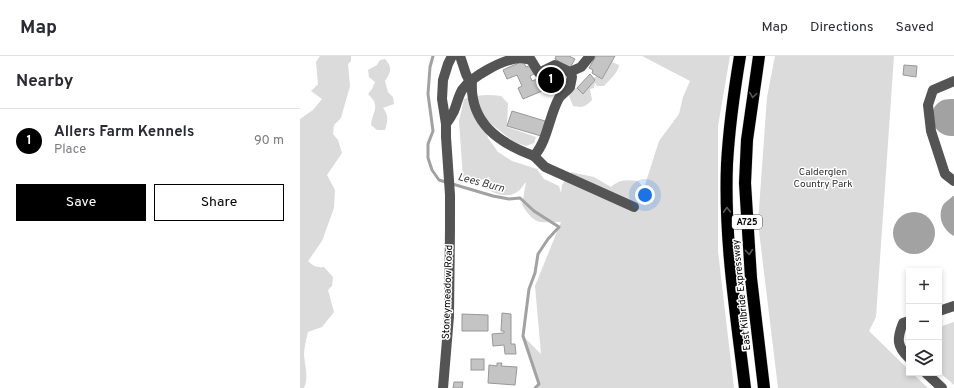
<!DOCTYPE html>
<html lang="en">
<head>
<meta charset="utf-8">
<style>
  body { margin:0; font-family:Overpass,sans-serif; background:#f7f7f7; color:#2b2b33 }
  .controls { position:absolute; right:12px; bottom:12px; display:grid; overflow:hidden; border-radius:0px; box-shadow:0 2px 6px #0003 }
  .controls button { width:36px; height:36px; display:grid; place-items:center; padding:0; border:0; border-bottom:1px solid #e1e1e2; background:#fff; color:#2b2b33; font:20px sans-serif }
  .you { position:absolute; left:345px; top:139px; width:14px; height:14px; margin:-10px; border:3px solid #fff; border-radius:50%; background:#1a73e8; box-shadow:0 0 0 6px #1a73e833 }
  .badge { display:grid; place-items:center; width:26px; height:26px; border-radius:50%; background:#000; color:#fff; font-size:13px; font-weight:700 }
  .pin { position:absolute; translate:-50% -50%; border:2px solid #fff; box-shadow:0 1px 4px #0006 }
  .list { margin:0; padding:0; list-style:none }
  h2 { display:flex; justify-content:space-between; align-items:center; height:52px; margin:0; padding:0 16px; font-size:17px }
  h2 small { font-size:13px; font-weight:400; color:#7c7c81 }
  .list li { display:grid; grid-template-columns:26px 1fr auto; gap:12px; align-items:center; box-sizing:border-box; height:64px; padding:0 16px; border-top:1px solid #e1e1e2 }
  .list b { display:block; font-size:15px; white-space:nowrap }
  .list p { margin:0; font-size:13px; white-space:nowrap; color:#7c7c81 }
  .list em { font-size:13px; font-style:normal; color:#7c7c81 }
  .actions { display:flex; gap:8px; padding:12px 16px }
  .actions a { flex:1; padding:9px 0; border:1px solid #000; border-radius:0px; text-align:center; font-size:14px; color:#000 }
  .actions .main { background:#000; color:#fff }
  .icon { flex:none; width:22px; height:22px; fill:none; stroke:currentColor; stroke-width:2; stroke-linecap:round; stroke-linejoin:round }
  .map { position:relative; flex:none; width:654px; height:332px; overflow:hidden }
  header { display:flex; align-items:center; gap:24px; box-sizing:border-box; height:56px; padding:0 20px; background:#fff; border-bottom:1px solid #e1e1e2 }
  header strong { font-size:19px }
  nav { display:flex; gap:22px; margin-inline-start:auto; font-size:14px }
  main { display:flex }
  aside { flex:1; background:#fff }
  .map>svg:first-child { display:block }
  .green { fill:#dbdbdb }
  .water { fill:#a2a2a2 }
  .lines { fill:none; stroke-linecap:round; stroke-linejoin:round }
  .stream { stroke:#a2a2a2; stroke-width:3 }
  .building { fill:#c4c4c4; stroke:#989898 }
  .highway-casing { stroke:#dbdbdb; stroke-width:13 }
  .minor { stroke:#545454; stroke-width:10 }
  .highway { stroke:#000; stroke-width:12 }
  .oneway { stroke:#595959 }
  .labels { text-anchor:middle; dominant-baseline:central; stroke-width:3; stroke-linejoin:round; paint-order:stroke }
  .shield { fill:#fff; stroke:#4c4c4c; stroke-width:1 }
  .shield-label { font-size:9px; font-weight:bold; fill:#000 }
  .park-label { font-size:10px; fill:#323232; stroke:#fff }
  .street-label { font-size:10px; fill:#000; stroke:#fff }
  .water-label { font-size:11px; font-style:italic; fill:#434343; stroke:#fff }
</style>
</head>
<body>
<header>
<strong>Map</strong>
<nav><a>Map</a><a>Directions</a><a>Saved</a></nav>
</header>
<main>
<aside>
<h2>Nearby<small></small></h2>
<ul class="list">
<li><span class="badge">1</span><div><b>Allers Farm Kennels</b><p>Place</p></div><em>90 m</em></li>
</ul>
<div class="actions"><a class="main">Save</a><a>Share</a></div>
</aside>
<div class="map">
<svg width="654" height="332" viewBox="0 0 654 332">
  <rect width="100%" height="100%" fill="#fff"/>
  <g class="green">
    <path d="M20 0H51V5L48 8 50 30 41 62 34 69 33 78 38 84 42 97 27 119 35 134 34 152 22 185 8 205C13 210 17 212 24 211L33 221 32 230 28 234 34 256 22 271 8 276C6 284 4 292 4 299 5 311 9 321 4 332H0V63L13 54 22 43 11 35 18 28 16 6Z"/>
    <path d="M342 0H430L418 70V195L434 332H235L239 327 223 280 241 298 235 230 261 166C238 166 236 170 222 149L226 126C223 129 221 134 217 136 205 144 191 136 181 129L190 121 172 127 163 123 159 65 164 43C177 39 188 38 201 40L208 47 207 71 236 81 234 87 226 90 214 86 186 64 185 70 188 82 198 96 212 105 237 113 244 123 259 130 261 137 262 129 271 116 294 121 311 131C320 123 327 124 338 125L344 132 359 85 379 58 383 41 390 25Z"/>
    <path d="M475 0H594L576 261 569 275 609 314V317H612L628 332H478L458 167 467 41Z"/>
    <path d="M85 3C93 12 91 16 85 25L88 36 93 41 94 48 83 52C89 60 88 64 85 74H77L71 69C73 54 81 50 68 38L72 33 75 26 69 21 68 14 77 9 80 4Z"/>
    <path d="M312 6 319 9C318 17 310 23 304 30H297L295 27 294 32 290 33 292 44C285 51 283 52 273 50L269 40 272 33 277 32 283 38 295 24 293 22 297 20 302 23Z"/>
    <path d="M654 266V329L639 316V271Z"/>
  </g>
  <g class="water">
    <path d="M653 43H654V80C632 82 623 53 643 44 646 43 650 43 653 43Z"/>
    <path d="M653 140H654V180C643 174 637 161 643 149 645 146 650 143 653 140Z"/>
    <circle cx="614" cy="177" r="21"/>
  </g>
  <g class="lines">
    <path class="stream" d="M133 0 130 11 128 38 133 75 128 88V102L132 114 139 124 193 140 209 143 220 142 234 155 259 171 248 183 238 198 235 217 229 233 223 280 239 328 235 332"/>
  </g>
  <g class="building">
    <path d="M256 0H269L275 3 270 12 255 3Z"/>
    <path d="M296 0H315L302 23 292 17 293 14 289 12Z"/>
    <path d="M223 5 226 11 229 10 234 18 230 20 232 25 262 14 268 26 249 33V32L223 43 218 32 222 30 217 19 207 23 203 14Z"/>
    <path d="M604 9 617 10 616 21 603 19Z"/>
    <path d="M290 18 295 24 283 38 277 32Z"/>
    <path d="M212 55 245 65 241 80 207 70Z"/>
    <path d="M202 257 211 258V288H215L216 298H205L204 289 193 290 192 278 204 277V275H201Z"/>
    <path d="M162 258 188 259V275H162Z"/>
    <rect x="171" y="303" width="13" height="11"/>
    <path d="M197 307H202L201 310 217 311 215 329 188 327 189 309 197 310Z"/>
    <path d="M154 326H163L162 332H153Z"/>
  </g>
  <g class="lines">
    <defs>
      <g id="highway">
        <path d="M440 0C434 36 429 72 427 108 424 183 436 258 445 332"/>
        <path d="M459 0 447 84 445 127 451 222 464 332"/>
      </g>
    </defs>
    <use href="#highway" class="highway-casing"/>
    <g class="minor">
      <path d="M160 0 166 18 170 26"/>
      <path d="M270 16 272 21 270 31C267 35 262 38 259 42 249 60 248 84 234 100L245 111 334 151"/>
      <path d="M172 24C169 67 199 87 234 100"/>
      <path d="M654 25 633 34 628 49 631 75 645 118 654 125"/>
      <path d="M146 68C149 64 152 59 154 55 157 48 158 41 162 34 172 20 202 4 219 2 223 2 227 3 231 4L239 17 255 9 270 16 281 11 290 0"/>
      <path d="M639 255 654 250"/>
      <path d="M609 265 603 267C597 282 596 290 609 302"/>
      <path d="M626 317 642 332"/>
      <path d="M143 332 149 260 150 172V139L146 81V68L142 43 143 24 148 8 152 0"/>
    </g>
    <use href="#highway" class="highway"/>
  </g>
  <defs><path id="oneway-chevron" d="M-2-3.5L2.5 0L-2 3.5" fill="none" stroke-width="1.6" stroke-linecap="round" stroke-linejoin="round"/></defs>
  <g class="oneway">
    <use href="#oneway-chevron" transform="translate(453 39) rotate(98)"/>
    <use href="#oneway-chevron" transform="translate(427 154) rotate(-91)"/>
    <use href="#oneway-chevron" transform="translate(449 196) rotate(86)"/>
  </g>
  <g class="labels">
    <rect class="shield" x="432" y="159" width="30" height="14" rx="3"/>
    <g class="shield-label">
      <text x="447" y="166">A725</text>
    </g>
    <g class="park-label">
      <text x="523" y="116">Calderglen<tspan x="523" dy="12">Country Park</tspan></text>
    </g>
    <g class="street-label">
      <text transform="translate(148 236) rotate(-88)">Stoneymeadow Road</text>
      <text transform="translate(442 239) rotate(-96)">East Kilbride Expressway</text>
    </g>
    <g class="water-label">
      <text transform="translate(181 127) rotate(15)">Lees Burn</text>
    </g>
  </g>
</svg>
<div class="controls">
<button>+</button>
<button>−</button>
<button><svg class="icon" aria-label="layers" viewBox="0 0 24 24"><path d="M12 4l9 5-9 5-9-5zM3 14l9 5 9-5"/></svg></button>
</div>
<div class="you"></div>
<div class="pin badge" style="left:251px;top:24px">1</div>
</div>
</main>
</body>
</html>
